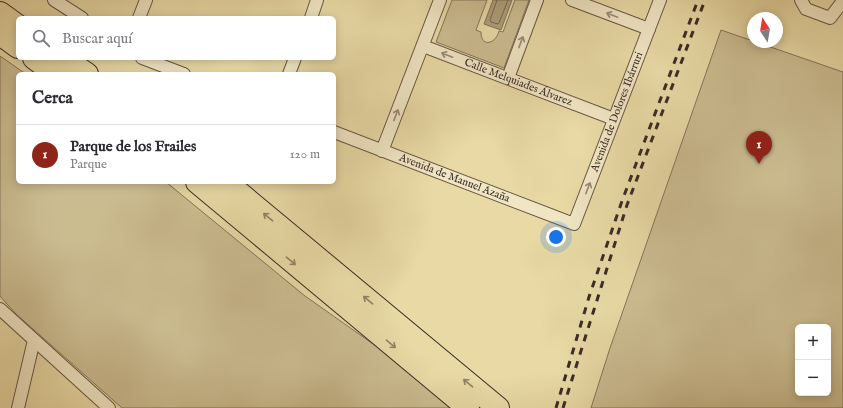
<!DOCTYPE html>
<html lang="es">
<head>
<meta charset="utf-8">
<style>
  body { margin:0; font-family:"IM FELL English",serif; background:#f2f2f3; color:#2b2b33 }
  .controls { position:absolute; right:12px; bottom:12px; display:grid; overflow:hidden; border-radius:6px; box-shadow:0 2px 10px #0003 }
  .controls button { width:36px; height:36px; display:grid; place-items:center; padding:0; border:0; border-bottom:1px solid #e1e1e2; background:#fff; color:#2b2b33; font:20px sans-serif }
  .compass { position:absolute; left:747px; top:12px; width:36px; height:36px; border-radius:50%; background:#fff; box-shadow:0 2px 10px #0003; rotate:348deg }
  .you { position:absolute; left:556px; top:237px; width:14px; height:14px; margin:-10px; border:3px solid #fff; border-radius:50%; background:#1a73e8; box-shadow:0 0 0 6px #1a73e833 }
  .badge { display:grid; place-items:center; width:26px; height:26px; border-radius:50%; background:#8f2418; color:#fff; font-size:13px; font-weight:700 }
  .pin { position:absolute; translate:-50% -33px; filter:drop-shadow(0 1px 2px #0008) }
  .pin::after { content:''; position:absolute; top:21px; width:14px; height:12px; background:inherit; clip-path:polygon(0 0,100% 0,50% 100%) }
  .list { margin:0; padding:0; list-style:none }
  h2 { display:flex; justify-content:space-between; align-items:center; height:52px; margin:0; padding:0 16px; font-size:17px }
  h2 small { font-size:13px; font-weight:400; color:#7c7c81 }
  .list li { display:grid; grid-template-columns:26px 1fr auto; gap:12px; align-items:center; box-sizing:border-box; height:60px; padding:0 16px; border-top:1px solid #e1e1e2 }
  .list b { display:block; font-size:15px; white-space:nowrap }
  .list p { margin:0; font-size:13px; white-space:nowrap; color:#7c7c81 }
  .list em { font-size:13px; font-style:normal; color:#7c7c81 }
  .icon { flex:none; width:22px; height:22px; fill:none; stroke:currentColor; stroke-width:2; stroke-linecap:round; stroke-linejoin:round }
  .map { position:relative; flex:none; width:843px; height:408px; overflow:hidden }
  .search { position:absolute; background:#fff; box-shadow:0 2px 10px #0003; left:16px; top:16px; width:320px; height:44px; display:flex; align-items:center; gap:10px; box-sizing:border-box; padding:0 14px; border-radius:6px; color:#7c7c81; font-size:15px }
  .panel { position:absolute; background:#fff; box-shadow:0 2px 10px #0003; left:16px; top:72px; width:320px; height:112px; border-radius:6px }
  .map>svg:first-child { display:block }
  .green { fill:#cbbc90; stroke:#83745c; fill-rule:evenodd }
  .water { fill:#ad9e7a; stroke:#7f7059 }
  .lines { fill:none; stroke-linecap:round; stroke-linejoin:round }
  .shore { stroke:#746550; stroke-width:1 }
  .street-casing { stroke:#665746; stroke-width:14 }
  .highway-casing { stroke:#3b2c27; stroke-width:24 }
  .street { stroke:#f0e6c4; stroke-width:12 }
  .highway { stroke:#e8d9a5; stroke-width:22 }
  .rail { stroke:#3b2c27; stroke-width:3; stroke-dasharray:7 7; stroke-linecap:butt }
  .oneway { stroke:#968976 }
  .oneway2 { stroke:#928266 }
  .labels { text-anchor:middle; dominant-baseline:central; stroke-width:3; stroke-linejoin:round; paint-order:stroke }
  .street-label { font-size:11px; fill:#3b2c27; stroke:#f0e6c4 }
</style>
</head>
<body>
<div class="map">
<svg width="843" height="408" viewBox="0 0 843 408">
  <rect width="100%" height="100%" fill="#e8d9a5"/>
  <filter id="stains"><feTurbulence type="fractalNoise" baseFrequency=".005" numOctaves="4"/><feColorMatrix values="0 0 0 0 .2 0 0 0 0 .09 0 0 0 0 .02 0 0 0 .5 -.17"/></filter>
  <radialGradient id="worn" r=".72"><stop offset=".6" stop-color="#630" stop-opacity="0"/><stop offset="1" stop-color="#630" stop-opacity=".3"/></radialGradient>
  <g class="green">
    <path d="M452 0H487L476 30 481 32C481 48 496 44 499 31L503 32 515 0H529L504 68 436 42Z"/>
    <path d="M721 30 753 41V42H756L843 72V408H591L610 348ZM798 327H828V393H798Z"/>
    <path d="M0 56 26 74H18V182H166L305 296 464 408H122L16 314 0 296Z"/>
  </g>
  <path class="water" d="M493 0H512L501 30 484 24Z"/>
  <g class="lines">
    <path class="shore" d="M497 0 490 20 491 22 498 24 499 23 508 0"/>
    <defs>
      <g id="street">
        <path d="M54 0 82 18"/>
        <path d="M572 0 649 29"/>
        <path d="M801 0 806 9 830 18 843 1"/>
        <path d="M139 18 146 0"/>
        <path d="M311 18 317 0"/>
        <path id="s1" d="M423 46 614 119"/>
        <path d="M142 58 184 74"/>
        <path d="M289 74 295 58"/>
        <path d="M508 78 537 0"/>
        <path id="s2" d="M334 132 574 224 660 0"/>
        <path d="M382 151 440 0"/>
        <path d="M0 309 109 408"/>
        <path d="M18 408 34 340"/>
      </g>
      <g id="highway">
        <path d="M0 13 18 26"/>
        <path d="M0 34 18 47"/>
        <path d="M34 58 56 74"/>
        <path d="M64 58 87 74"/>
        <path d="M197 182 468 408"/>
        <path d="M226 182 498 408"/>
      </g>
    </defs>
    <use href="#street" class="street-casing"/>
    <use href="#highway" class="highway-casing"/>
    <use href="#street" class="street"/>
    <use href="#highway" class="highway"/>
    <g class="rail">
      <path d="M556 408 589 297 622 201 698 0"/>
      <path d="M563 408 627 205 705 0"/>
    </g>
  </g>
  <defs><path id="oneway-shaft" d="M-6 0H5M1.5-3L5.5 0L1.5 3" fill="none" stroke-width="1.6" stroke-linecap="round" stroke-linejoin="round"/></defs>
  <g class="oneway">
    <use href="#oneway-shaft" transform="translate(612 15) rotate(-159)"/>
    <use href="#oneway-shaft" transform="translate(521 42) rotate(-69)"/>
    <use href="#oneway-shaft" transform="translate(447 55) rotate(-159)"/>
    <use href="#oneway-shaft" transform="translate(396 115) rotate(-69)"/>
    <use href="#oneway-shaft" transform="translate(588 188) rotate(-69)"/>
  </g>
  <g class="oneway2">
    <use href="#oneway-shaft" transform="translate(268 217) rotate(-140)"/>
    <use href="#oneway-shaft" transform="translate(291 261) rotate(40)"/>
    <use href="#oneway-shaft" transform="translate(368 300) rotate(-140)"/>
    <use href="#oneway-shaft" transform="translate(391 344) rotate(40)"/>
    <use href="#oneway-shaft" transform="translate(468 383) rotate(-140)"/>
  </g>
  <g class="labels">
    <g class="street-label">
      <text stroke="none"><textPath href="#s1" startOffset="102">Calle Melquiades Álvarez</textPath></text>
      <text stroke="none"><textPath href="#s2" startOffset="377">Avenida de Dolores Ibárruri</textPath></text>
      <text stroke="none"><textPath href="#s2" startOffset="129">Avenida de Manuel Azaña</textPath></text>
    </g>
  </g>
  <rect width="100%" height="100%" filter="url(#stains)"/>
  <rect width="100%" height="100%" fill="url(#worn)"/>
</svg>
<div class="controls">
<button>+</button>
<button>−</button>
</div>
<svg class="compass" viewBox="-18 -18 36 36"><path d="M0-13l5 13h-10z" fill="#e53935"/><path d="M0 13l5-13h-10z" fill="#7c7c81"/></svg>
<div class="you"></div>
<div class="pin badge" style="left:759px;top:164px">1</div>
<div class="search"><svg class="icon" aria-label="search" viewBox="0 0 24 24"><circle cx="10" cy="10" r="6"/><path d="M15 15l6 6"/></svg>Buscar aquí</div>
<section class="panel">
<h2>Cerca<small></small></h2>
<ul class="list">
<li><span class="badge">1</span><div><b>Parque de los Frailes</b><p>Parque</p></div><em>120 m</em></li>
</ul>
</section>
</div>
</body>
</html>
